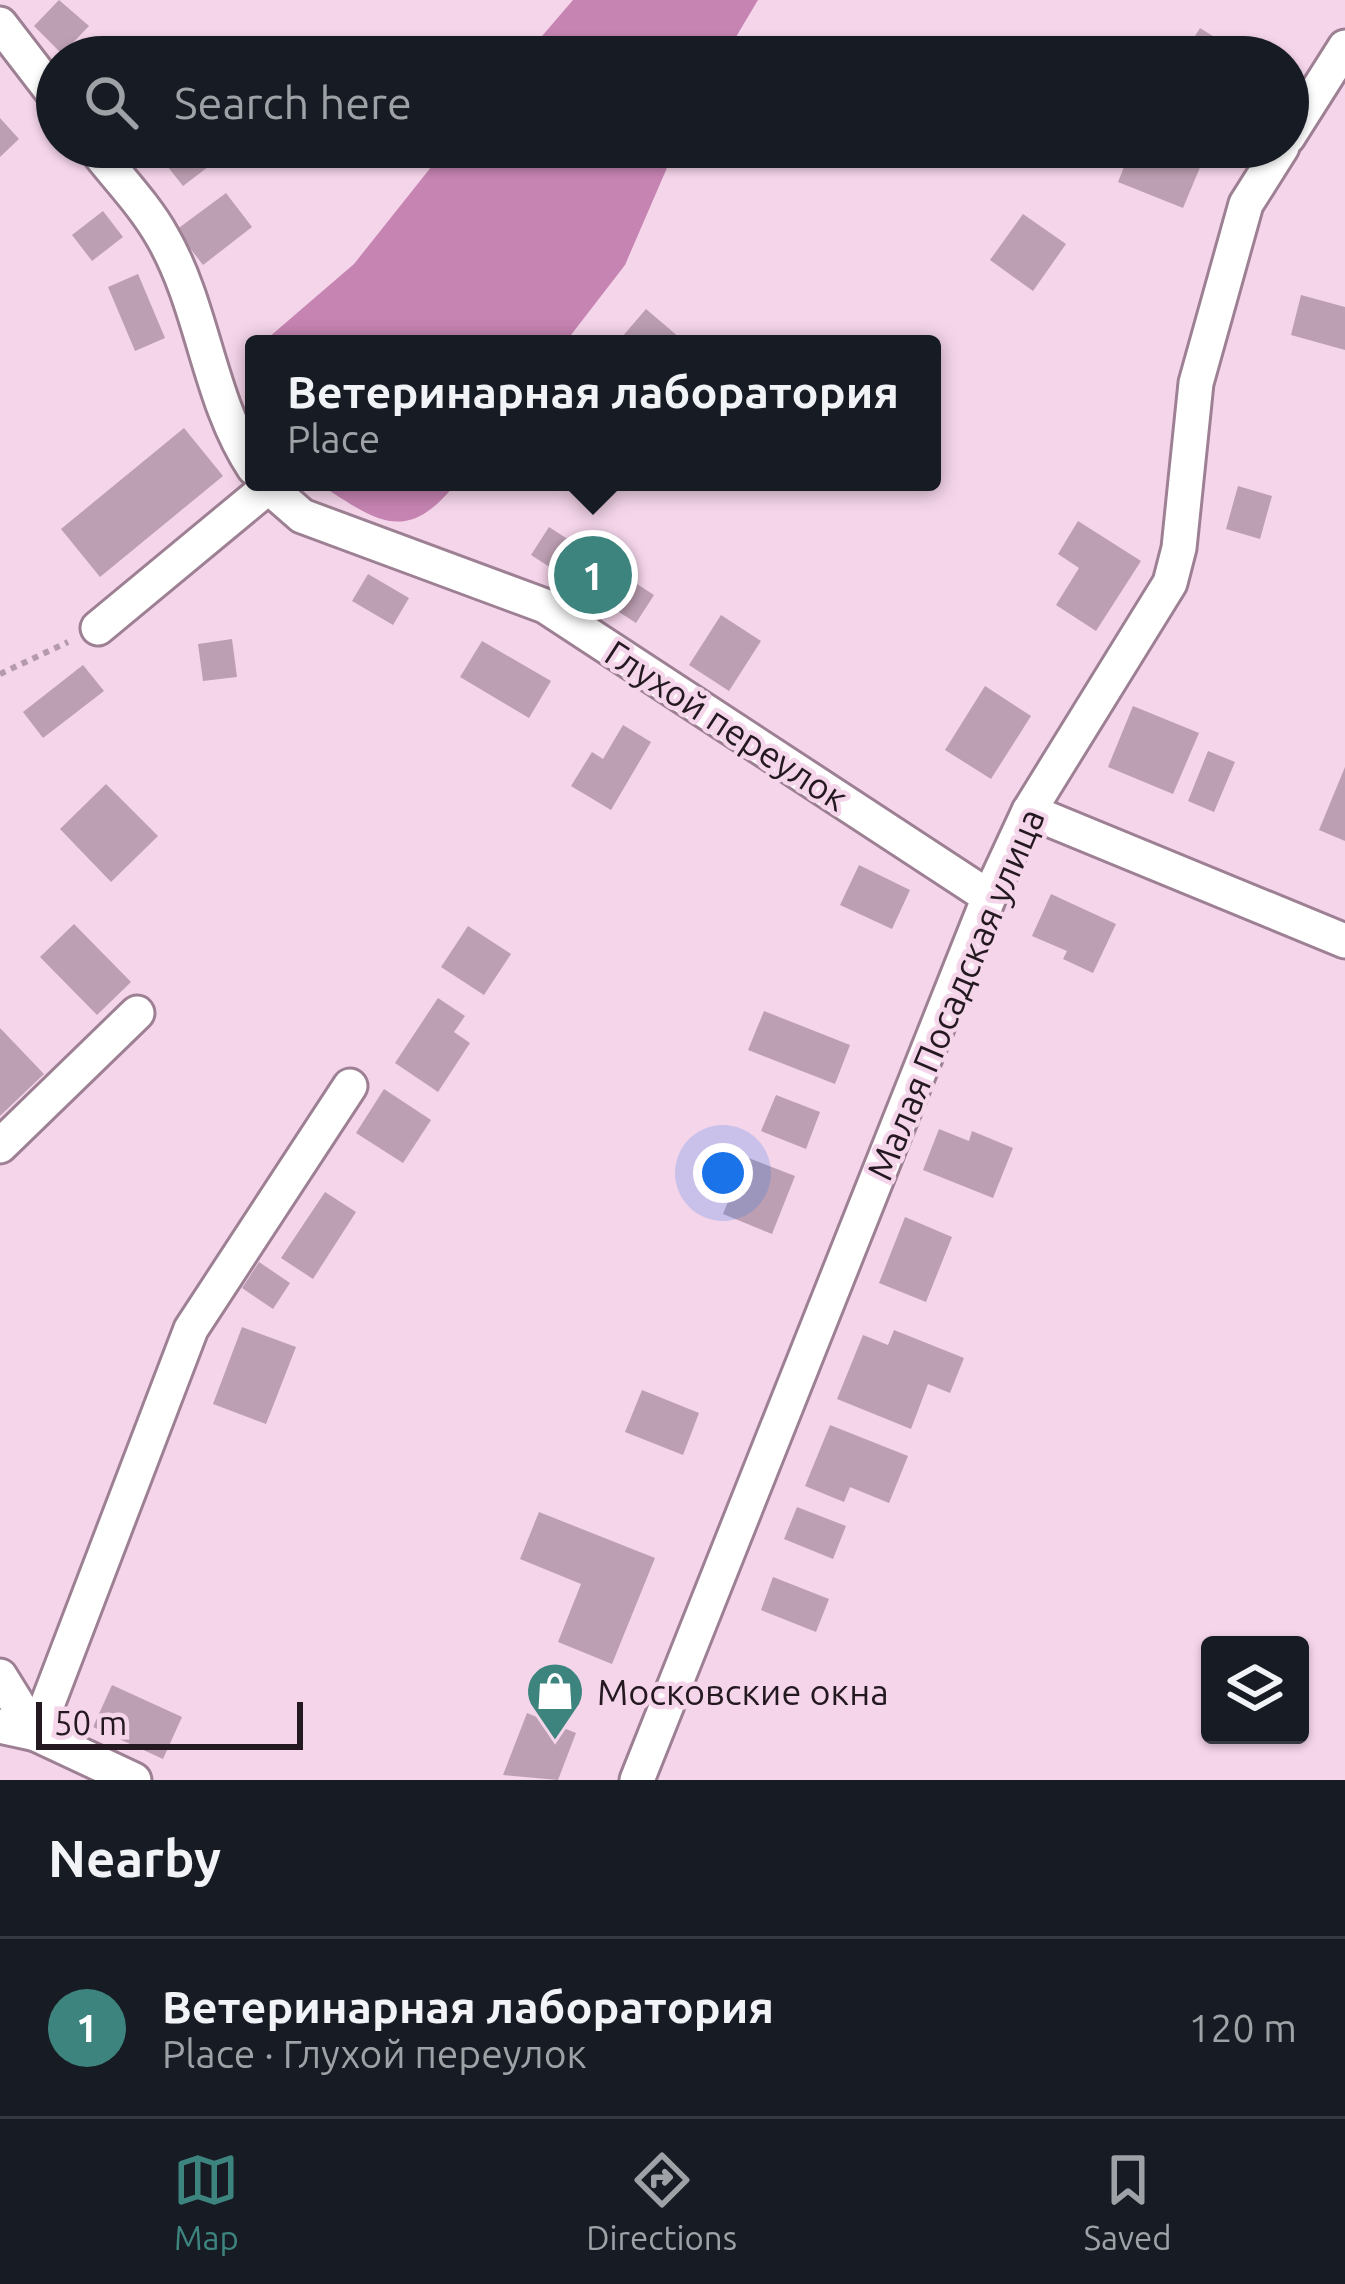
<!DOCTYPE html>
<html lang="en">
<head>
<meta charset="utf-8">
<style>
  body { margin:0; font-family:Ubuntu,sans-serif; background:#242831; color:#f1f3f6 }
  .controls { position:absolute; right:36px; bottom:36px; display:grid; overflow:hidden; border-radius:12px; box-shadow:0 3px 9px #0004 }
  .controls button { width:108px; height:108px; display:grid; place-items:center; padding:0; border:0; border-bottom:3px solid #363941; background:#171b24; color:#f1f3f6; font:60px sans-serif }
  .scale { position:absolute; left:36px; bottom:30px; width:267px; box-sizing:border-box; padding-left:12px; border:6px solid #241921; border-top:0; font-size:33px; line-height:42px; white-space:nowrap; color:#241921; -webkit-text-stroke:9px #f5d5ea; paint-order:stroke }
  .you { position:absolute; left:723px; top:1173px; width:42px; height:42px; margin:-30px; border:9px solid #fff; border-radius:50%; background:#1a73e8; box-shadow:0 0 0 18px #1a73e833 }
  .badge { display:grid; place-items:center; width:78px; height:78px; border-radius:50%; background:#3d847f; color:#fff; font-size:39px; font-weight:700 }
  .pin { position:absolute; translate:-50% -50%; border:6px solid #fff; box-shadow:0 3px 12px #0006 }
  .popup { position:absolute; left:245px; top:335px; width:696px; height:156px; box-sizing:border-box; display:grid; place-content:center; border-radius:12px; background:#171b24; filter:drop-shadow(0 3px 9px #0005); font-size:39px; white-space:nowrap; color:#9ea1a6 }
  .popup b { font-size:45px; color:#f1f3f6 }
  .popup::after { content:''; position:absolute; left:50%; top:100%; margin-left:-24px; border:24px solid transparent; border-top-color:#171b24 }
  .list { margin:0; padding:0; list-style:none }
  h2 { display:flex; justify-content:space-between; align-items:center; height:156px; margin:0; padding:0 48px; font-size:51px }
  h2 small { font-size:39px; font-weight:400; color:#9ea1a6 }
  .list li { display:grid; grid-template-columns:78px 1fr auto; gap:36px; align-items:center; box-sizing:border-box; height:180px; padding:0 48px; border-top:3px solid #363941 }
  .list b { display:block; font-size:45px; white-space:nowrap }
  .list p { margin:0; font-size:39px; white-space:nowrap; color:#9ea1a6 }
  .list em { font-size:39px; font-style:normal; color:#9ea1a6 }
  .icon { flex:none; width:66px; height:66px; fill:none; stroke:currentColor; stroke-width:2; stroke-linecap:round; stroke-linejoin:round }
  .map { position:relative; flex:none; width:1345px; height:1780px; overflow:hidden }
  .search { position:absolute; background:#171b24; box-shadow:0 3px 9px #0004; left:36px; right:36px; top:36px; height:132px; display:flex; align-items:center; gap:30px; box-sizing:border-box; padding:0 42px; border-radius:66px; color:#9ea1a6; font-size:45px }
  .sheet { height:336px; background:#171b24 }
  nav { display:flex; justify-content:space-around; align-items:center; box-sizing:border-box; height:168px; border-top:3px solid #363941; background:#171b24; font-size:33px; color:#9ea1a6 }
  nav a { display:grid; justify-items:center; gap:6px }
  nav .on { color:#3d847f }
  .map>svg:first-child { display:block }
  .forest { fill:#c684b2 }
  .building { fill:#bd9fb3 }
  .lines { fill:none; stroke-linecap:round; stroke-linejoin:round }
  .minor-casing { stroke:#9d8093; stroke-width:39 }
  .path { stroke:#b49bac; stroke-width:6; stroke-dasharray:6 6; stroke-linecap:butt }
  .minor { stroke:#fff; stroke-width:33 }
  .labels { text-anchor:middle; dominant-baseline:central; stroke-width:9; stroke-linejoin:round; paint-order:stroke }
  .street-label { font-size:36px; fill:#241921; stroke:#f5d5ea }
  .poi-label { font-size:36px; fill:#241921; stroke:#f5d5ea; text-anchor:start }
</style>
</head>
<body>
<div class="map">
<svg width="1345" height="1780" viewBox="0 0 1345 1780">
  <rect width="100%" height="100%" fill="#f5d5ea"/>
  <g class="forest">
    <path d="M573 0H758L724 57H524Z"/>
    <path d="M447 147H676L625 265 564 344H261L354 264Z"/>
    <path d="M316 482H457C406 547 377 521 316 482Z"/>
  </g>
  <g class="building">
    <path d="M59 0 89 26 62 54 34 26Z"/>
    <path d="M1200 28 1246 57H1182Z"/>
    <path d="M0 118 19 139 0 157Z"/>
    <path d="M152 147H214L221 157 183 186Z"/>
    <path d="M1132 147H1155L1201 165 1183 208 1118 182Z"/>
    <path d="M226 193 252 227 203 265 176 230Z"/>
    <path d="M103 211 123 237 92 261 72 235Z"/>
    <path d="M1023 214 1066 244 1033 291 990 260Z"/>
    <path d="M138 274 165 338 135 351 108 287Z"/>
    <path d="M1301 295 1345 307V350L1291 335Z"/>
    <path d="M646 309 687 344H616Z"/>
    <path d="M184 428 223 476 100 577 61 529Z"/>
    <path d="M1238 486 1272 496 1260 539 1226 529Z"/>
    <path d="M1078 521 1141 561 1096 631 1056 605 1079 568 1058 554Z"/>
    <path d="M549 527 654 595 636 623 531 555Z"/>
    <path d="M368 574 409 598 393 625 352 601Z"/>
    <path d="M721 615 761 641 729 691 689 665Z"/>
    <path d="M232 639 237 677 203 681 198 644Z"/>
    <path d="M482 641 551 681 529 718 460 677Z"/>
    <path d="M83 665 104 691 43 738 23 712Z"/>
    <path d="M985 686 1031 716 991 779 945 750Z"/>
    <path d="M1133 706 1199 733 1173 794 1108 767Z"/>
    <path d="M623 725 651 742 611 810 571 786 592 752 603 759Z"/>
    <path d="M1208 751 1235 762 1214 812 1188 801Z"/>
    <path d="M1345 767V841L1319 830Z"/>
    <path d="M106 784 158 836 111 882 60 829Z"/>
    <path d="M859 865 910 890 892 929 840 905Z"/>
    <path d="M1051 894 1116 924 1093 973 1063 959 1067 951 1032 936Z"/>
    <path d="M74 924 131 982 97 1015 40 957Z"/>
    <path d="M468 926 511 954 484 995 441 967Z"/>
    <path d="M438 998 465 1016 454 1032 470 1043 438 1092 395 1063Z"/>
    <path d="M764 1011 850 1045 835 1084 748 1050Z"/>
    <path d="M0 1028 44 1074 0 1116Z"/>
    <path d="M384 1089 431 1120 403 1163 356 1133Z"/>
    <path d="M776 1095 820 1112 806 1149 761 1131Z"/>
    <path d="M939 1129 969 1141 972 1131 1013 1148 993 1198 923 1170Z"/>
    <path d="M746 1157 795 1176 772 1234 723 1214Z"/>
    <path d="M325 1192 356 1212 313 1279 281 1258Z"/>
    <path d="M905 1217 952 1237 926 1302 879 1283Z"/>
    <path d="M259 1262 290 1283 273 1309 242 1288Z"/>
    <path d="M242 1327 296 1347 266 1424 213 1404Z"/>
    <path d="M894 1330 964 1358 950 1393 928 1384 911 1429 837 1399 863 1335 888 1345Z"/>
    <path d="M642 1390 699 1413 683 1455 625 1432Z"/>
    <path d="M830 1425 908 1456 889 1503 850 1487 844 1502 805 1486Z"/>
    <path d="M797 1507 846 1526 833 1559 784 1539Z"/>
    <path d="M539 1512 655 1558 612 1664 558 1642 581 1584 520 1559Z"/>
    <path d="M773 1577 829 1599 816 1632 761 1610Z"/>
    <path d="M112 1685 182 1717 163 1759 93 1727Z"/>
    <path d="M527 1713 576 1733 558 1780 503 1775Z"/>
  </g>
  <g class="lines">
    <defs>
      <g id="minor">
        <path d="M0 24 57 98"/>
        <path d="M1288 137 1345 47"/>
        <path d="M94 147C116 176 144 204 162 236 204 308 208 399 254 468"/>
        <path d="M263 482 302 516 545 606 989 897"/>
        <path d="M98 628 267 488"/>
        <path d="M1029 811 1345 941"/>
        <path d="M0 1146 137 1013"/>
        <path d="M0 1676 36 1734"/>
        <path d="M0 1726 36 1734 134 1780"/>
        <path d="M36 1734 191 1329 350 1086"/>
        <path d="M637 1780 989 897 1029 811 1170 583 1179 548 1196 383 1246 204 1282 147"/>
      </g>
    </defs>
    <use href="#minor" class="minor-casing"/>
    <path class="path" d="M0 674 68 642"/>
    <use href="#minor" class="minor"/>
  </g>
  <defs>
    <symbol id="shop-pin" viewBox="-11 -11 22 30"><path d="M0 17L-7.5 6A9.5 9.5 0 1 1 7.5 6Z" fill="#3d847f" stroke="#f5d5ea"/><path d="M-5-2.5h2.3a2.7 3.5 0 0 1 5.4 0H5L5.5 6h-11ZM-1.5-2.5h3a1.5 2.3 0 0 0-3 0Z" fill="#fff"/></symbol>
  </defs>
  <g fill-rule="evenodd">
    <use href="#shop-pin" x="522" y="1658" width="66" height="90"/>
  </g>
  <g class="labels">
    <g class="street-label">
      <text transform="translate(727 725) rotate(33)">Глухой переулок</text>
      <text transform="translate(955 994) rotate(-67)">Малая Посадская улица</text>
    </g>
    <g class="poi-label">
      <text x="597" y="1691">Московские окна</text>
    </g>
  </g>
</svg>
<div class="controls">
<button><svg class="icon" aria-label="layers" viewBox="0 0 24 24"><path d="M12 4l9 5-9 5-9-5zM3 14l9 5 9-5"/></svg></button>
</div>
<div class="scale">50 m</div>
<div class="you"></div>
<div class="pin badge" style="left:593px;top:575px">1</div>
<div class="popup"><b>Ветеринарная лаборатория</b>Place</div>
<div class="search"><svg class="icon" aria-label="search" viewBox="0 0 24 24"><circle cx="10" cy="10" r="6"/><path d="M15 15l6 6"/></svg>Search here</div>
</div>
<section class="sheet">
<h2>Nearby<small></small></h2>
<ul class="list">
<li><span class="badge">1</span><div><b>Ветеринарная лаборатория</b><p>Place · Глухой переулок</p></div><em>120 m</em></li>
</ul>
</section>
<nav>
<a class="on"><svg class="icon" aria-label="map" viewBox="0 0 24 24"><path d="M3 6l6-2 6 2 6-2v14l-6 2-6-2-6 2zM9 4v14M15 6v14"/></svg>Map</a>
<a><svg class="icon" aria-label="directions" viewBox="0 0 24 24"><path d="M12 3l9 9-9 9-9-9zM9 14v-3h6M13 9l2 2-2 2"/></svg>Directions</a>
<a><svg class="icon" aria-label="saved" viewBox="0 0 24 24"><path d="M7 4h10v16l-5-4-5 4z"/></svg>Saved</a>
</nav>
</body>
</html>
